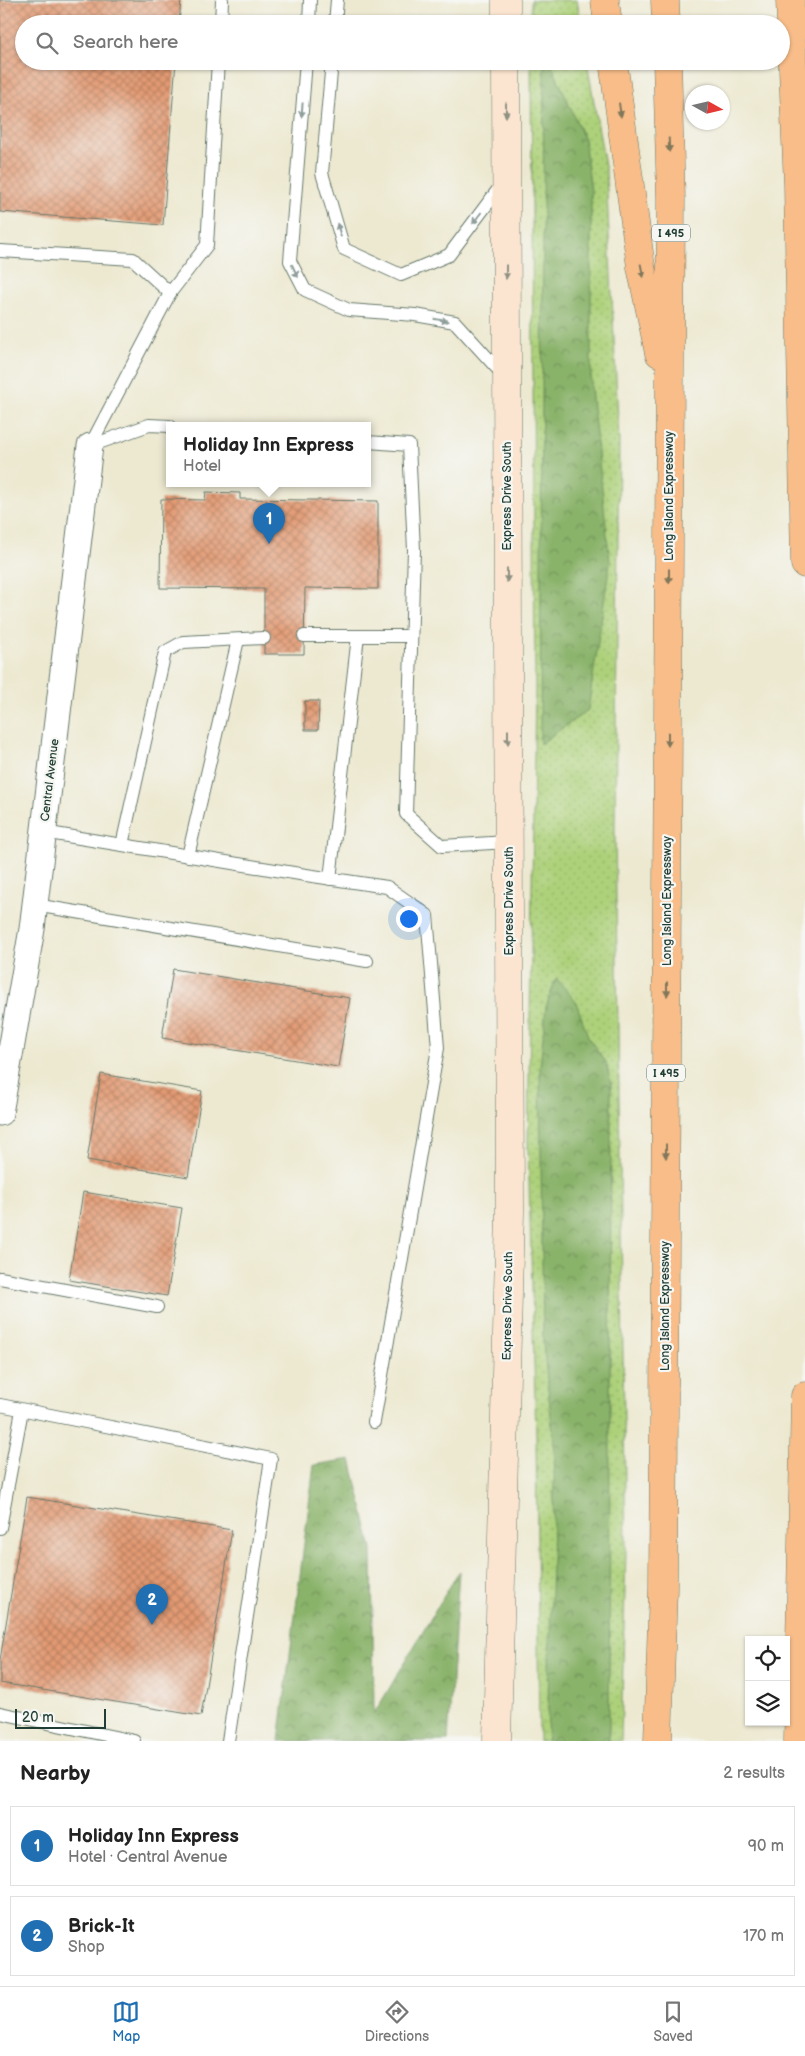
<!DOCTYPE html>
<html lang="en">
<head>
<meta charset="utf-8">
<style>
  body { margin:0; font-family:"Balsamiq Sans",sans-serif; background:#f6f6f6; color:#222 }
  .controls { position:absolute; right:15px; bottom:15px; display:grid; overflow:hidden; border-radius:0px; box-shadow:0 1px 4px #0004 }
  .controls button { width:45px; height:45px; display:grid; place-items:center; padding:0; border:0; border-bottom:1px solid #e0e0e0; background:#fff; color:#222; font:25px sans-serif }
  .compass { position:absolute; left:685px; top:85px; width:45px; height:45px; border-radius:50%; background:#fff; box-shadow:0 1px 4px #0004; rotate:98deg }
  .scale { position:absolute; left:15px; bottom:12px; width:91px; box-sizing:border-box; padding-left:5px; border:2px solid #1f3d34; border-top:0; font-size:14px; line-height:18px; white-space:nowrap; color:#1f3d34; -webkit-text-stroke:4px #f6f6f2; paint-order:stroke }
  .you { position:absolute; left:408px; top:918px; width:18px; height:18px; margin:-12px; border:4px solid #fff; border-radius:50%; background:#1a73e8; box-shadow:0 0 0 8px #1a73e833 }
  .badge { display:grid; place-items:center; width:32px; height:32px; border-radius:50%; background:#1f6fb2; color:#fff; font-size:16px; font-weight:700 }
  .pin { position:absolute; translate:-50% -41px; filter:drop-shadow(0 1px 2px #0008) }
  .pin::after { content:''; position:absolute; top:26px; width:18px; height:15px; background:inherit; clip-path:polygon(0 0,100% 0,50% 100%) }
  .popup { position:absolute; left:166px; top:422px; width:205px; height:65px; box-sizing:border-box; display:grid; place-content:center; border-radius:0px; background:#fff; filter:drop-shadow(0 1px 4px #0005); font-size:16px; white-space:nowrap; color:#767676 }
  .popup b { font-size:19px; color:#222 }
  .popup::after { content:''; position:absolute; left:50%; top:100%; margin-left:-10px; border:10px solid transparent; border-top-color:#fff }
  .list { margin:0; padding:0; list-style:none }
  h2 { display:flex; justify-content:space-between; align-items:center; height:65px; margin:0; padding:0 20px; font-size:21px }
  h2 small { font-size:16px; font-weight:400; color:#767676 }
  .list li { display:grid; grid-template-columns:32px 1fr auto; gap:15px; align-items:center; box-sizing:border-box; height:80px; margin:0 10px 10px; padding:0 10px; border:1px solid #e0e0e0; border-radius:0px }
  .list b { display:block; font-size:19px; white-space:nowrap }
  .list p { margin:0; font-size:16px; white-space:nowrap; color:#767676 }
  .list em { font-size:16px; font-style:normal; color:#767676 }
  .icon { flex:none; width:28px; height:28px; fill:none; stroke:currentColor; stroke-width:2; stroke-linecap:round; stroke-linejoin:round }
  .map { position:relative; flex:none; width:805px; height:1741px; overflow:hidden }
  .search { position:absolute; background:#fff; box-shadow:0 1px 4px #0004; left:15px; right:15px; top:15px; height:55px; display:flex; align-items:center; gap:12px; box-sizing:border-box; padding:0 18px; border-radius:28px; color:#767676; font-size:19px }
  .sheet { height:245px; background:#fff }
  nav { display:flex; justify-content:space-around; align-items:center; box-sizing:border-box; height:70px; border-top:1px solid #e0e0e0; background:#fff; font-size:14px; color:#767676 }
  nav a { display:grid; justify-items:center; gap:2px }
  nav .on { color:#1f6fb2 }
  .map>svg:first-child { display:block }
  .grass { fill:url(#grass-dots); stroke:#668757 }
  .forest { fill:url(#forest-crowns); stroke:#54784f }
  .building { fill:url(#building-cross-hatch) }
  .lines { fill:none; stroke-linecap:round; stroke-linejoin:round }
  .lane-casing { stroke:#67796b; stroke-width:14 }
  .street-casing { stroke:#67796b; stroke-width:27 }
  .secondary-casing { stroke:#67796b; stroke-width:29 }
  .highway-casing { stroke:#67796b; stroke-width:29 }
  .lane { stroke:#fff; stroke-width:12 }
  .street { stroke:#fff; stroke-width:25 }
  .secondary { stroke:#fce5d0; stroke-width:28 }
  .highway { stroke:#f8bd89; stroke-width:28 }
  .oneway { fill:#8f9e9a }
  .oneway2 { fill:#8e9182 }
  .oneway3 { fill:#81775a }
  .labels { text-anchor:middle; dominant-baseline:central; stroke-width:4.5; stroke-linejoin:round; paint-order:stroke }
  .shield { fill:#f6f6f2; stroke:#60746d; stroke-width:1 }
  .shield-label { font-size:11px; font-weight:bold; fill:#1f3d34 }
  .street-label { font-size:12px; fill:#1f3d34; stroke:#f6f6f2 }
</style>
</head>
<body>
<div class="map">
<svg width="805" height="1741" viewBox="0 0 805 1741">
  <defs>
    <pattern id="grass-dots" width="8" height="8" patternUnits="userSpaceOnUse" patternTransform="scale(1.25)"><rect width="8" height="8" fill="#add17a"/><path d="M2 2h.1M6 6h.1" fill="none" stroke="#94b46a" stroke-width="1.8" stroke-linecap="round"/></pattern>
    <pattern id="forest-crowns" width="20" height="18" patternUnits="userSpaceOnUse" patternTransform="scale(1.25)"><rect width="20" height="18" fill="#8ab36a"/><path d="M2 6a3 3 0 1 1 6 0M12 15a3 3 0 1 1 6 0" fill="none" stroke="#709358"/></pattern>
    <pattern id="building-cross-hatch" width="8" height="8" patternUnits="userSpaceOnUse" patternTransform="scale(1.25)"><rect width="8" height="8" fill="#e39a73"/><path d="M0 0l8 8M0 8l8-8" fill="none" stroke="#b77f5f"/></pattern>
  </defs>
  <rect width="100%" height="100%" fill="#f6f6f2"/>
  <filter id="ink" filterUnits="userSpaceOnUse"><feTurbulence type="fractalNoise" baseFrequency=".02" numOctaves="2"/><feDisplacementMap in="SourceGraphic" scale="10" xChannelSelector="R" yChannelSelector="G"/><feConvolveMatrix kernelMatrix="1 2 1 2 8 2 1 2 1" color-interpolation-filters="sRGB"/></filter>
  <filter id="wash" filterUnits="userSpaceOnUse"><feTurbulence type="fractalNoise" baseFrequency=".0096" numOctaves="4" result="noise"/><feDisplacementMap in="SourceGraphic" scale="20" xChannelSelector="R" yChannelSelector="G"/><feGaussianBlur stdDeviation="1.12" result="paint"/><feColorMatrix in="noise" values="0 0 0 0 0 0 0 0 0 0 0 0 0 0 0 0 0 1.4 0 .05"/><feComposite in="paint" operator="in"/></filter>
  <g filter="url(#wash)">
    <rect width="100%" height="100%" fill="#ede9d1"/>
    <g class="grass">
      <path d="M531 0H577L581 24H531Z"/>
      <path d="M531 61H587L606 172 619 441 615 831 626 1549 621 1741H539L536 1437 528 1146 535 689Z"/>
    </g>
    <g class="forest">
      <path d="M544 61H550L584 139 591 191V389L610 562 588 710 540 744Z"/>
      <path d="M556 978 576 1002 589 1039 606 1062 611 1084 609 1741H547L555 1452 543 1342 540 1068 546 1007Z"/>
      <path d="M351 1459 372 1549 374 1714 459 1571 448 1741H279L314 1465Z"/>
    </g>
    <g id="blocks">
      <g class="building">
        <path d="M0 0H181L179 24H24V61H176L163 225 0 212Z"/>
        <path d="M206 492 240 493V499L378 501V589L305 588 304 654H264V589L160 588 161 499 205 500Z"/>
        <path d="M305 701H319L318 730H305Z"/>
        <path d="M173 969 350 998 338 1067 162 1038Z"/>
        <path d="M101 1074 202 1091 188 1177 87 1160Z"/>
        <path d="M83 1192 182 1208 167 1296 69 1280Z"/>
        <path d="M27 1497 232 1530 201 1716 0 1683V1660Z"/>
      </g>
    </g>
  </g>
  <g filter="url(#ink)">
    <use href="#blocks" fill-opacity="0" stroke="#67796b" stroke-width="1"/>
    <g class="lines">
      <defs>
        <g id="lane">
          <path d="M221 24 222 0"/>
          <path d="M309 24 310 0"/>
          <path d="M335 24 337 0"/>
          <path d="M306 61 290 261 305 290 349 310 415 315 455 322 505 377"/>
          <path d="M332 61 322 173 344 249 401 275 449 255 503 183"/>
          <path d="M0 251 133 259 170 293 207 245 218 61"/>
          <path d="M368 442 409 445 414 550 406 814 442 846 508 842"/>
          <path d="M90 446 170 293"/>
          <path d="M90 446 149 425 170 426"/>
          <path d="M304 636H411"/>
          <path d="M43 832 306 875 387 887 427 915 438 1048 374 1422"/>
          <path d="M122 845 165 652 183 642 264 638"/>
          <path d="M188 856 238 640"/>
          <path d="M330 879 358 636"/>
          <path d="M35 905 367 961"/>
          <path d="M0 1278 157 1307"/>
          <path d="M0 1405 271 1459 228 1741"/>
          <path d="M0 1528 22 1410"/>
          <path d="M0 1713 134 1741"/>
        </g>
        <path id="street" d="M0 1113 32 929 90 446"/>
        <g id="secondary">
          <path d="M506 0V24"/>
          <path d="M497 1741 510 1212 506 61"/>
        </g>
        <g id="highway">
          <path d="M605 0 608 24"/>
          <path d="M665 0 666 24"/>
          <path d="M790 0 798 185 805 564"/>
          <path d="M613 61 641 267 659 353"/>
          <path d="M658 1741 663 1588 671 199 667 61"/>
          <path d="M798 1741 805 1396"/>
        </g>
      </defs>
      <use href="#lane" class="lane-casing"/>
      <use href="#street" class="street-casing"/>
      <use href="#secondary" class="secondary-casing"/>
      <use href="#highway" class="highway-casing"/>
      <use href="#lane" class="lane"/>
      <use href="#street" class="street"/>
      <use href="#secondary" class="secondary"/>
      <use href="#highway" class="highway"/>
    </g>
    <defs><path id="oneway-solid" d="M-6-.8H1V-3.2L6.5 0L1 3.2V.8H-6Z" transform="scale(1.25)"/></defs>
    <g class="oneway">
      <use href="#oneway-solid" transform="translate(302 110) rotate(95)"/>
      <use href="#oneway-solid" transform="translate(477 218) rotate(127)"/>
      <use href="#oneway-solid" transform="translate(339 230) rotate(-106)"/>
      <use href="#oneway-solid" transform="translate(295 271) rotate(64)"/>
      <use href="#oneway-solid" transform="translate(441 320) rotate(10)"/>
    </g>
    <g class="oneway2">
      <use href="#oneway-solid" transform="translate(506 110) rotate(90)"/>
      <use href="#oneway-solid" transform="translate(506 272) rotate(90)"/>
      <use href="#oneway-solid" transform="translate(507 575) rotate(90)"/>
      <use href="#oneway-solid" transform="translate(508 737) rotate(90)"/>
    </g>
    <g class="oneway3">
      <use href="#oneway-solid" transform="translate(620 110) rotate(82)"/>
      <use href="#oneway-solid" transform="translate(669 145) rotate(88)"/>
      <use href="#oneway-solid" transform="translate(642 271) rotate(79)"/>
      <use href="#oneway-solid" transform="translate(669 576) rotate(90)"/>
      <use href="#oneway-solid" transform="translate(668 739) rotate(90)"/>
      <use href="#oneway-solid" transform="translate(667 989) rotate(90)"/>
      <use href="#oneway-solid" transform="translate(666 1151) rotate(90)"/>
    </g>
  </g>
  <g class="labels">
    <g class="shield">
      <rect x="652" y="224.5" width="38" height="17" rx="4"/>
      <rect x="647" y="1064.5" width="38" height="17" rx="4"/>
    </g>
    <g class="shield-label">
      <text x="671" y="233">I 495</text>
      <text x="666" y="1073">I 495</text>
    </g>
    <g class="street-label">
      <text transform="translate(507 496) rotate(-90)">Express Drive South</text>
      <text transform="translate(669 496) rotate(-90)">Long Island Expressway</text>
      <text transform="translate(50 780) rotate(-83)">Central Avenue</text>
      <text transform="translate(509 901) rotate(-90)">Express Drive South</text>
      <text transform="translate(667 901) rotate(-90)">Long Island Expressway</text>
      <text transform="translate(508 1306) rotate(-89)">Express Drive South</text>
      <text transform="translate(665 1306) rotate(-90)">Long Island Expressway</text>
    </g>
  </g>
</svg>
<div class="controls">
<button><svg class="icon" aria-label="locate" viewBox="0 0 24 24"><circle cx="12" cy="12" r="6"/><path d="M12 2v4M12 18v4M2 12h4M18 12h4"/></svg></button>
<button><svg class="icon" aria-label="layers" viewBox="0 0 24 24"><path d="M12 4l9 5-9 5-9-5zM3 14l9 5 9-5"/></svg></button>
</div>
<svg class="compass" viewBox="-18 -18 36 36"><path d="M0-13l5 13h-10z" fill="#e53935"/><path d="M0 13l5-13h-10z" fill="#767676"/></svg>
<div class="scale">20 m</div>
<div class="you"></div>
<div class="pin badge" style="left:269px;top:544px">1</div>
<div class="popup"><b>Holiday Inn Express</b>Hotel</div>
<div class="pin badge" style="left:152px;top:1625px">2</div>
<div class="search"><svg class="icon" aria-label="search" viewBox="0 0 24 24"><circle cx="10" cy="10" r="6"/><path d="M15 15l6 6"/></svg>Search here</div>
</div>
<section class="sheet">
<h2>Nearby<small>2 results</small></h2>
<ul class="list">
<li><span class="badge">1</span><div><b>Holiday Inn Express</b><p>Hotel · Central Avenue</p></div><em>90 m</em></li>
<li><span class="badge">2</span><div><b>Brick-It</b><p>Shop</p></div><em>170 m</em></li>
</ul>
</section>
<nav>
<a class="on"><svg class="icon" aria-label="map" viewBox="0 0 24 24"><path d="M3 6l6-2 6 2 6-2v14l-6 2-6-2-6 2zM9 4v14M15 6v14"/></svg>Map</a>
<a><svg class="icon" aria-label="directions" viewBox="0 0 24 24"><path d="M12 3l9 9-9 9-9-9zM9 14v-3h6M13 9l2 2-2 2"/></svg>Directions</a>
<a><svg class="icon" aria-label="saved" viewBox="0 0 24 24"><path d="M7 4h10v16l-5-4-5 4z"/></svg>Saved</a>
</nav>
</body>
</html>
